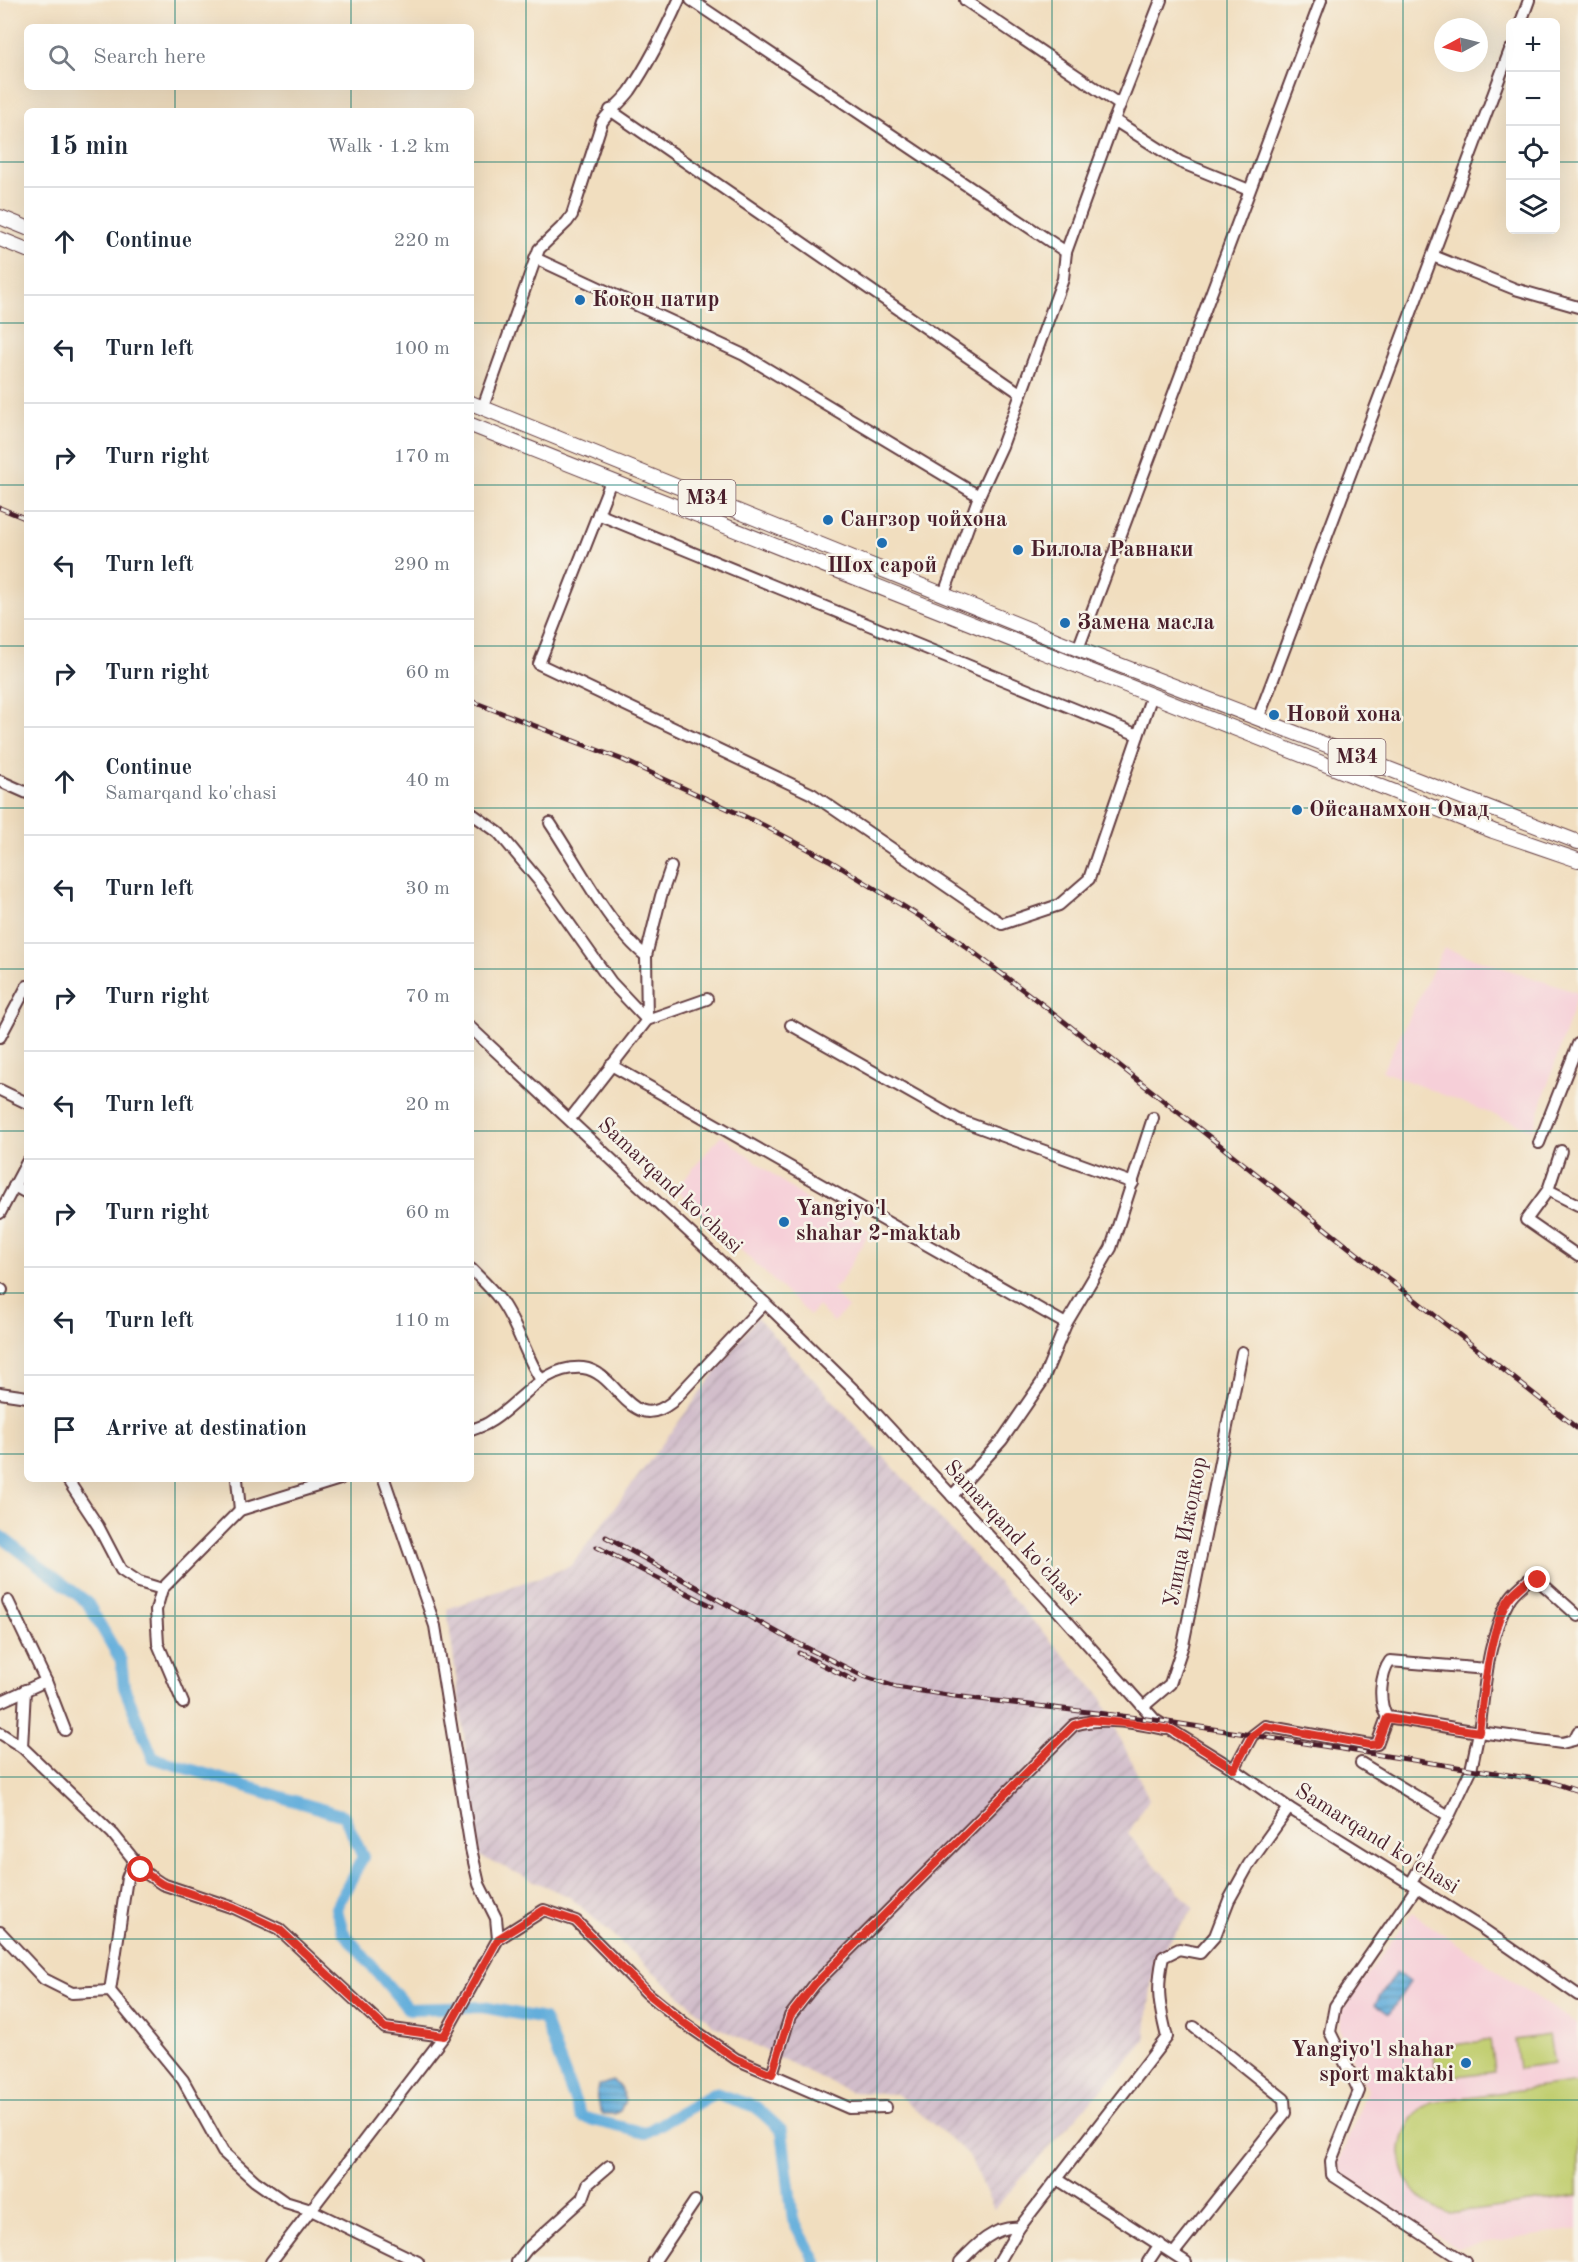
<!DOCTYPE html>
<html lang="en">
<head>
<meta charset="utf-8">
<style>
  body { margin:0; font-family:"Old Standard TT",serif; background:#f6f6f7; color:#1f2937 }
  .controls { position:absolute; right:18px; top:18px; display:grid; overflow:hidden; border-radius:9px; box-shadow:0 6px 24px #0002 }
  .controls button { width:54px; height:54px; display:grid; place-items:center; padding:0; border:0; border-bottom:2px solid #e0e1e3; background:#fff; color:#1f2937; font:30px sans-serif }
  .compass { position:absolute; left:1434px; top:18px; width:54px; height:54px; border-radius:50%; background:#fff; box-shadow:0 6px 24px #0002; rotate:263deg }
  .stop { position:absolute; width:18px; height:18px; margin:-14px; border:4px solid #d93025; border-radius:50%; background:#fff }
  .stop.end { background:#d93025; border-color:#fff; box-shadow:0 2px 6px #0008 }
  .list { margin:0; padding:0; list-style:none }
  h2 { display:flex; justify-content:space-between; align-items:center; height:78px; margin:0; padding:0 24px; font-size:26px }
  h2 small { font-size:20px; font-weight:400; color:#747a83 }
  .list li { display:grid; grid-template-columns:39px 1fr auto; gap:18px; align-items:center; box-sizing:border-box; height:108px; padding:0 24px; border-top:2px solid #e0e1e3 }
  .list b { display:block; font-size:22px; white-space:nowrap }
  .list p { margin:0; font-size:20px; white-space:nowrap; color:#747a83 }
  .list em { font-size:20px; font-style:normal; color:#747a83 }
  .icon { flex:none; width:33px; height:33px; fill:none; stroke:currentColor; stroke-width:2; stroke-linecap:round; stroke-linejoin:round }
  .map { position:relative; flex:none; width:1578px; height:2262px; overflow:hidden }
  .search { position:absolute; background:#fff; box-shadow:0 6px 24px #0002; left:24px; top:24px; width:450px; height:66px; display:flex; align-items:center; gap:15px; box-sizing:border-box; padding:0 21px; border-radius:9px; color:#747a83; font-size:22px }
  .panel { position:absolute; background:#fff; box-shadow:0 6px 24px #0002; left:24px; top:108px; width:450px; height:1374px; border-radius:9px }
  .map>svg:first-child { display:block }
  .built { fill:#f6cfd8 }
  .industrial { fill:url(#industrial-furrows) }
  .garden { fill:#c1ce70; stroke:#86764e; stroke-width:1.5 }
  .water { fill:url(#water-rules); stroke:#566683; stroke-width:1.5 }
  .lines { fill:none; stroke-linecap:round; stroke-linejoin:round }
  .canal { stroke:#63aedb; stroke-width:12 }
  .minor-casing { stroke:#633c41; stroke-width:14 }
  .major-casing { stroke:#633c41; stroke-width:16 }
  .minor { stroke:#fff; stroke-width:10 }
  .major { stroke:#fff; stroke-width:14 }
  .rail-casing { stroke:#4a1f2b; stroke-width:5 }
  .rail { stroke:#f7f3e8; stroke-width:3; stroke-dasharray:9; stroke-linecap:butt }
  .route { stroke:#d93025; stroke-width:8 }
  .grid { fill:none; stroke:#0f766e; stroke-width:1.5; stroke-opacity:0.55 }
  .poi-dot { fill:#1f6fb2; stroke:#f7f3e8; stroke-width:2 }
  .labels { text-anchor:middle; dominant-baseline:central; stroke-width:5; stroke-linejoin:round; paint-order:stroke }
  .shield { fill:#f7f3e8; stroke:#7e5f64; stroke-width:1.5 }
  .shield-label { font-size:21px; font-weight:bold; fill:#4a1f2b }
  .poi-label { font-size:22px; font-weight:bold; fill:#4a1f2b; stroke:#f7f3e8; text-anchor:start }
  .street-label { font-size:22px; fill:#4a1f2b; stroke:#f7f3e8 }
</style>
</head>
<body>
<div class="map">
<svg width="1578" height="2262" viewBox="0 0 1578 2262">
  <defs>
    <pattern id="industrial-furrows" width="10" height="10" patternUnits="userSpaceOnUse" patternTransform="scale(1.5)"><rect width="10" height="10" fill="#d1bdca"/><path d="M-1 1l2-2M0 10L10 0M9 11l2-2" fill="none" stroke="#b5a2ae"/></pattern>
    <pattern id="water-rules" width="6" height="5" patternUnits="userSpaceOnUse" patternTransform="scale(1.5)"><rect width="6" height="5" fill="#63aedb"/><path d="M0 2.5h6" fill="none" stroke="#548db2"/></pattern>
  </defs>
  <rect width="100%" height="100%" fill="#f7f3e8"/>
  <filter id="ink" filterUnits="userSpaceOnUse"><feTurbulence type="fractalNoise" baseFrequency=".0167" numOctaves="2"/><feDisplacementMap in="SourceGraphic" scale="12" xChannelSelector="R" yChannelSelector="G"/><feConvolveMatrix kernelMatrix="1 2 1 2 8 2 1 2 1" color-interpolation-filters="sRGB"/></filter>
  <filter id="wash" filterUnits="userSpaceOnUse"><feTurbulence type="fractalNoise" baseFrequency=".008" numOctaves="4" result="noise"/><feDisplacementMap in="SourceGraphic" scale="24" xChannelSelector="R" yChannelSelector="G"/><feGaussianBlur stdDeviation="1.35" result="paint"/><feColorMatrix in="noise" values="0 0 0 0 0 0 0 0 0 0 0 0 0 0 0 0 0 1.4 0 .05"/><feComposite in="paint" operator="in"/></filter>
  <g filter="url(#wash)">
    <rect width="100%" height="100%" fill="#f1debf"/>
    <g class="built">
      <path d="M1444 948 1578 993 1533 1130 1382 1071Z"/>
      <path d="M721 1135 825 1214 832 1206 870 1231 841 1281 832 1290 848 1308 833 1322 818 1306 810 1315 676 1189Z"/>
      <path d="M1412 1913 1578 2025V2229L1456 2248 1342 2174 1338 2164 1367 2090 1342 2037 1339 2023 1342 2009Z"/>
    </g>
    <path class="industrial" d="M757 1317 1100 1695 1149 1799 1128 1834 1194 1909 1154 1961 1145 2041 994 2209 968 2154 897 2094 850 2092 713 2025 571 1898 480 1856 447 1609 571 1566Z"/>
    <g class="garden">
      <path d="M1549 2035 1554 2064 1519 2069 1515 2040Z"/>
      <path d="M1490 2040 1494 2071 1437 2079 1433 2048Z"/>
      <path d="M1578 2082V2196L1450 2214C1439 2209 1427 2205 1418 2195 1390 2165 1398 2125 1430 2102Z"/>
    </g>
    <g class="water">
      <path d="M1396 1972 1410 1982 1389 2014 1375 2004Z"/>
      <path d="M612 2081 621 2087 625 2101 620 2111 614 2114H603C597 2104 595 2098 598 2086Z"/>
    </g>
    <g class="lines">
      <path class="canal" d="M0 1536 87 1602 121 1661 124 1687 153 1758 344 1816 363 1857 336 1908 343 1932 408 2009 483 2007 544 2019 581 2117 645 2133 715 2093 756 2107 782 2131 793 2220 816 2262"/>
    </g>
  </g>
  <g filter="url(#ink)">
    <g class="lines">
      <defs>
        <g id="minor">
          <path d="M691 0 1066 252"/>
          <path d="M965 0 1120 105"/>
          <path d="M1521 22 1529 0"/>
          <path d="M610 110 1020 393"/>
          <path d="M1114 120 1180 162 1249 190"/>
          <path d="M1433 256 1515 289 1578 307"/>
          <path d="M535 258 744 355 979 496"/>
          <path d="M483 407 539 249 567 222 572 215 602 122C610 110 622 102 630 91 649 63 665 31 679 0"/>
          <path d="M611 481 539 664 812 794 1002 924 1059 905 1089 879 1152 695"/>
          <path d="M598 514 1138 735"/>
          <path d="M944 594 979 496 1002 446 1063 279 1066 252 1114 120 1161 0"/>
          <path d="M1078 649 1321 0"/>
          <path d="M1258 719 1510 50"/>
          <path d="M0 781 27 793"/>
          <path d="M471 813 499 833 539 881 611 982 647 1020"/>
          <path d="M550 823C577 863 609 927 646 956"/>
          <path d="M647 1020 646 956 661 896 671 867"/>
          <path d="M791 1025 959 1120 1133 1183"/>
          <path d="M471 1028 765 1303 858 1394 1059 1612 1155 1720 1234 1769 1289 1808 1480 1927 1578 1995"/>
          <path d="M0 1037 27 986"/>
          <path d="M611 1065 1066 1324"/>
          <path d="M0 1090 27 1103"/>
          <path d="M570 1119 647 1020 707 999"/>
          <path d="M1539 1143 1578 1044"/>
          <path d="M14 1186 27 1193"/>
          <path d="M1548 1190 1561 1151"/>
          <path d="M1578 1205 1548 1190 1526 1220 1578 1256"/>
          <path d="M0 1213 27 1162"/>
          <path d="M471 1269C481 1279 492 1289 500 1300 518 1325 525 1355 541 1380"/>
          <path d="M0 1289 2 1290"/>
          <path d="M0 1393 27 1397"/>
          <path d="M471 1430C477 1428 483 1426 488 1423 520 1405 541 1365 583 1368 619 1372 629 1436 672 1402L765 1303"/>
          <path d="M67 1479 98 1526 121 1570 139 1582 162 1589"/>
          <path d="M237 1479 240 1510"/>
          <path d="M384 1479 435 1626 471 1849 479 1884 496 1918 498 1939"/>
          <path d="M952 1496 1002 1440 1042 1382 1066 1324 1111 1248 1153 1118"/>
          <path d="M8 1601 46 1681 65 1730"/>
          <path d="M1578 1616 1538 1580H1528C1522 1586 1513 1592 1509 1600 1487 1639 1485 1688 1479 1732L1562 1743 1574 1740 1578 1732"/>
          <path d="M0 1702 46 1681"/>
          <path d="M183 1703 158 1644 156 1610 162 1589 240 1510 340 1479"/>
          <path d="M1144 1706 1170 1684 1183 1645 1242 1352"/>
          <path d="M0 1733 22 1747 72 1795 113 1834 134 1860 127 1878 110 1991 183 2080 223 2152 255 2181 285 2202 311 2210 418 2262"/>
          <path d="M22 1747 25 1690"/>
          <path d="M1361 1763 1449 1816"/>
          <path d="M1234 1769 1252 1736 1265 1726 1370 1745 1377 1744 1387 1717"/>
          <path d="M134 1860 141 1870 162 1884 234 1908 279 1929 385 2028 444 2036"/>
          <path d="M1411 1883 1449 1816 1471 1770 1479 1732 1387 1717C1378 1702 1380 1675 1390 1661L1487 1669"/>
          <path d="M1417 1887 1335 2006 1330 2032 1359 2091 1331 2161 1332 2175 1465 2262"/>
          <path d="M0 1932 44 1979 72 1993 110 1991"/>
          <path d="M772 2074 790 2016 815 1984 1074 1725C1103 1716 1135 1723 1165 1729"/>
          <path d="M1057 2179 1186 2262"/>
          <path d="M1174 2253 1285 2113 1284 2099 1194 2027"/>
          <path d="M271 2262 444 2036 498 1939 544 1910 576 1921 647 1993 684 2023 736 2059 849 2108 886 2107"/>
          <path d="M517 2262 527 2249 583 2198 588 2184 609 2166"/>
          <path d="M654 2262 695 2201"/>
          <path d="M960 2262C975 2246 995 2225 1019 2228"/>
          <path d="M999 2262 1019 2228 1167 2037C1159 2005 1156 1989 1163 1957L1179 1949 1200 1953 1215 1936 1229 1900 1249 1864 1289 1808"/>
          <path d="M1148 2262 1160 2244"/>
        </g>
        <g id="major">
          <path d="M0 217 27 228"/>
          <path d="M0 239 27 250"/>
          <path d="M471 403 1078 649 1578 842"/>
          <path d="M471 425 1493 831 1578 860"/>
        </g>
      </defs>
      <use href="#minor" class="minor-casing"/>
      <use href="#major" class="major-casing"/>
      <use href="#minor" class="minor"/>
      <use href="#major" class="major"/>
      <defs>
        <g id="rail">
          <path d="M0 508 27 519"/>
          <path d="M471 701 623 760 763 825 829 860 953 937 1047 1008 1578 1429"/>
          <path d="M606 1537 791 1640 863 1676 896 1687 954 1696 1155 1720 1548 1781 1578 1791"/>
          <path d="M597 1547 712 1606"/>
          <path d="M799 1653 855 1681"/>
        </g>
      </defs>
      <use href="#rail" class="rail-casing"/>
      <use href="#rail" class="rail"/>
    </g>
  </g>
  <g class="lines" filter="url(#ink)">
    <path class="route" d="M141 1870 162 1884 234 1908 279 1929 385 2028 444 2036 498 1939 544 1910 576 1921 647 1993 684 2023 736 2059 772 2074 790 2016 815 1984 1074 1725 1090 1720 1137 1724 1172 1730 1234 1769 1252 1736 1265 1726 1370 1745 1377 1744 1387 1718 1479 1732C1484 1696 1489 1624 1511 1596 1516 1590 1523 1585 1528 1580H1538"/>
  </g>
  <path class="grid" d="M175 0V27M351 0V27M526 0V2262M701 0V2262M877 0V2262M1052 0V2262M1227 0V2262M1403 0V2262M175 87V111M351 87V111M0 162H27M471 162H1510M1556 162H1578M0 323H27M471 323H1578M0 485H27M471 485H1578M0 646H27M471 646H1578M0 808H27M471 808H1578M0 969H27M471 969H1578M0 1131H27M471 1131H1578M0 1293H27M471 1293H1578M0 1454H27M471 1454H1578M175 1479V2262M351 1479V2262M0 1616H1578M0 1777H1578M0 1939H1578M0 2100H1578"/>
  <g class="poi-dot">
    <circle cx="580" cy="300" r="6"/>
    <circle cx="828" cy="520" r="6"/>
    <circle cx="882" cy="543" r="6"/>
    <circle cx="1018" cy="550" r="6"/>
    <circle cx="1065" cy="623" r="6"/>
    <circle cx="1274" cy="715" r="6"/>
    <circle cx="1297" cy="810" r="6"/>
    <circle cx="784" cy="1222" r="6"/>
    <circle cx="1466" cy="2063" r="6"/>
  </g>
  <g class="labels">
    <g class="shield">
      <rect x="678.5" y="480" width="57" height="36" rx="4.5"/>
      <rect x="1328.5" y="739" width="57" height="36" rx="4.5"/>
    </g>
    <g class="shield-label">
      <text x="707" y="498">M34</text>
      <text x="1357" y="757">M34</text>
    </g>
    <g class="poi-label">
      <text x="592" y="300">Кокон патир</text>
      <text x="840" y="520">Сангзор чойхона</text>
      <text x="1030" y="550">Билола Равнаки</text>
      <text x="882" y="566" text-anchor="middle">Шох сарой</text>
      <text x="1077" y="623">Замена масла</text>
      <text x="1286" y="715">Новой хона</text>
      <text x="1309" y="810">Ойсанамхон Омад</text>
      <text x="796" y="1209">Yangiyo'l<tspan x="796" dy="25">shahar 2-maktab</tspan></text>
      <text x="1454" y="2050" text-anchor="end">Yangiyo'l shahar<tspan x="1454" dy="25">sport maktabi</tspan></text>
    </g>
    <g class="street-label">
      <text transform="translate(670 1186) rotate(43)">Samarqand ko'chasi</text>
      <text transform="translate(1186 1532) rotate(-79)">Улица Ижодкор</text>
      <text transform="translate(1012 1533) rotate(47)">Samarqand ko'chasi</text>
      <text transform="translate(1377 1839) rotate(32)">Samarqand ko'chasi</text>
    </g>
  </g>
</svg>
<div class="controls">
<button>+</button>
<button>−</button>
<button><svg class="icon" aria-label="locate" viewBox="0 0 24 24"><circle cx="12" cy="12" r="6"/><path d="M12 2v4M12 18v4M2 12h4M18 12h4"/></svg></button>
<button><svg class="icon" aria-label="layers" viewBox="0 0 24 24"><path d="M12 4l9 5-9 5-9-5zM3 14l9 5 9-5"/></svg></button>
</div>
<svg class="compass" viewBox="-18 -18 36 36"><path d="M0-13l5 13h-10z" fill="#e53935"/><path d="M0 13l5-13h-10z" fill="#747a83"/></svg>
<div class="stop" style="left:141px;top:1870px"></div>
<div class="stop end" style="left:1538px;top:1580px"></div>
<div class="search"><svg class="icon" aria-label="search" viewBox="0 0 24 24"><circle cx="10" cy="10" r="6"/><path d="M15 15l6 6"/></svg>Search here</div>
<section class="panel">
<h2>15 min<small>Walk · 1.2 km</small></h2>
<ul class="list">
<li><svg class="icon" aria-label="ahead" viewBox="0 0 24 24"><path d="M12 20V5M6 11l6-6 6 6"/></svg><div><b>Continue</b></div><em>220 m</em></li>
<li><svg class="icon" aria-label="left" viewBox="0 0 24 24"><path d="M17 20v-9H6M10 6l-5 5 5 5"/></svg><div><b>Turn left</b></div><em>100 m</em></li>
<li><svg class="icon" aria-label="right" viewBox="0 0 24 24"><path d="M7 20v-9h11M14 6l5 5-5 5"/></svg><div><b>Turn right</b></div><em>170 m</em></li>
<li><svg class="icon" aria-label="left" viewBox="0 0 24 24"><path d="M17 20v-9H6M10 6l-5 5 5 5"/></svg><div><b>Turn left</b></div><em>290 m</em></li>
<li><svg class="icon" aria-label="right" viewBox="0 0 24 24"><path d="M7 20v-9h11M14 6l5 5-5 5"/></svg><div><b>Turn right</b></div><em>60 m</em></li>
<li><svg class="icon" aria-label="ahead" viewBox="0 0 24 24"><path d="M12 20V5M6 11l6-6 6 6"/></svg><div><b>Continue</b><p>Samarqand ko'chasi</p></div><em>40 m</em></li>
<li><svg class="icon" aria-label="left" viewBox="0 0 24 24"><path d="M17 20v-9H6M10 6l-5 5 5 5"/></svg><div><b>Turn left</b></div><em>30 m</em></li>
<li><svg class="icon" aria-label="right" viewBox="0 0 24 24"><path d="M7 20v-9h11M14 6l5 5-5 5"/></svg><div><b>Turn right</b></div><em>70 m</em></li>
<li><svg class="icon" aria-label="left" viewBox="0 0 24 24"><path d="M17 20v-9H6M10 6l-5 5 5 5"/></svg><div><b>Turn left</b></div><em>20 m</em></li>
<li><svg class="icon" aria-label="right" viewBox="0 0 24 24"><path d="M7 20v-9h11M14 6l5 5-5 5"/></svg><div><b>Turn right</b></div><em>60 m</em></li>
<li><svg class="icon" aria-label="left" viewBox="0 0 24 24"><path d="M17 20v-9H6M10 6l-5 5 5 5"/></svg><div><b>Turn left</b></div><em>110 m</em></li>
<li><svg class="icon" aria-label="arrive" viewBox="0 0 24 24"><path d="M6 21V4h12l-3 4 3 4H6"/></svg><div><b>Arrive at destination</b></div></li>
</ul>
</section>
</div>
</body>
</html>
